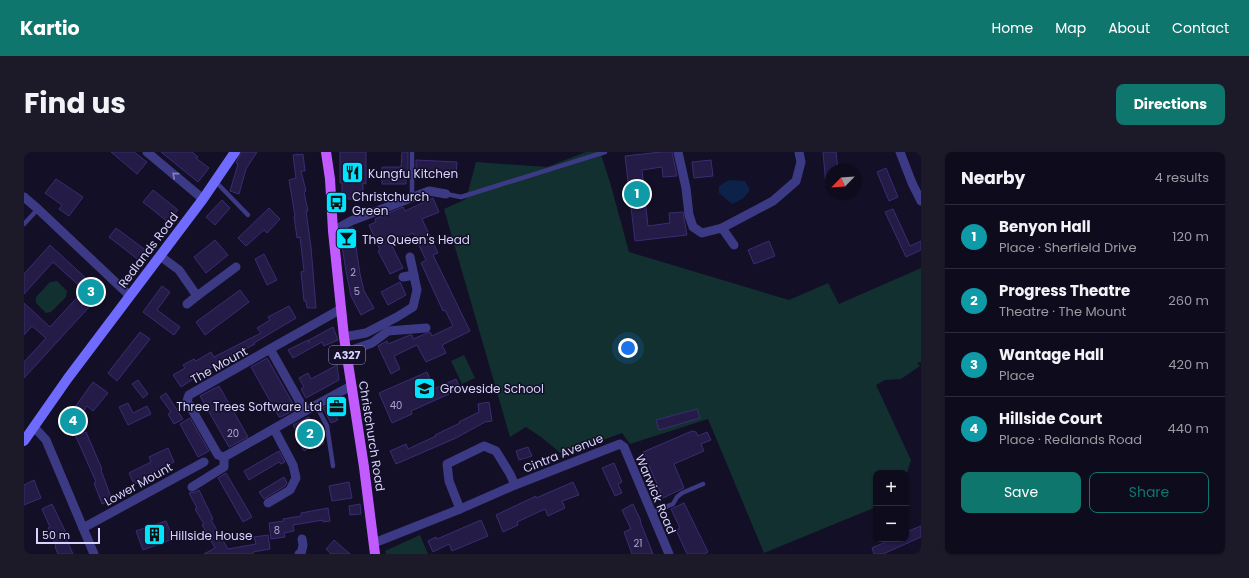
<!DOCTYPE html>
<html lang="en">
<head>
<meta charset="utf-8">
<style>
  body { margin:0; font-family:Poppins,sans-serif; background:#1c1929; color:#f1f3f6 }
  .controls { position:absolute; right:12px; bottom:12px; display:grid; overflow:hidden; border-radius:8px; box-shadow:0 1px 3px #0004 }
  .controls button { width:36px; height:36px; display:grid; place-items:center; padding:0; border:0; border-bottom:1px solid #2e2b3b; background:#0e0b1c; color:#f1f3f6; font:20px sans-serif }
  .compass { position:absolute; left:801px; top:12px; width:36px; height:36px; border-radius:50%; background:#0e0b1c; box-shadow:0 1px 3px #0004; rotate:245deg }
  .scale { position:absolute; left:12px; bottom:10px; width:64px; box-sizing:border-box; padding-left:4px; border:2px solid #d9d4ff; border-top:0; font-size:11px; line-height:14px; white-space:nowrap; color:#d9d4ff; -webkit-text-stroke:3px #130f26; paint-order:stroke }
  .you { position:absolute; left:604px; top:196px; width:14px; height:14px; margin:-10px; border:3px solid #fff; border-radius:50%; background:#1a73e8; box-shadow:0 0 0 6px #1a73e833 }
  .badge { display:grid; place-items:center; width:26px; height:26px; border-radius:50%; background:#0f766e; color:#fff; font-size:13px; font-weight:700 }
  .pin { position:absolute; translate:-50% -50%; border:2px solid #fff; box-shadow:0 1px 4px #0006 }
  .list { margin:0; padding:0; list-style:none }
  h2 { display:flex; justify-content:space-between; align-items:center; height:52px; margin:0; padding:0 16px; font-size:17px }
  h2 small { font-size:13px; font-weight:400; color:#9b9ba3 }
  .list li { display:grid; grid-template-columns:26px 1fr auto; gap:12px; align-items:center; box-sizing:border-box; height:64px; padding:0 16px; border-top:1px solid #2e2b3b }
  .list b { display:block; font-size:15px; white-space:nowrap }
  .list p { margin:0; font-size:13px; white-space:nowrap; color:#9b9ba3 }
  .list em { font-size:13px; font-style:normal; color:#9b9ba3 }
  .actions { display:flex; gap:8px; padding:12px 16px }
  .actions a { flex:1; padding:9px 0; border:1px solid #0f766e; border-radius:8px; text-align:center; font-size:14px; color:#0f766e }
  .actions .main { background:#0f766e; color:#fff }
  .map { position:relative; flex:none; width:897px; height:402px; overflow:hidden; border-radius:8px }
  header { display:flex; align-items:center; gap:24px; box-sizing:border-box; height:56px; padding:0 20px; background:#0f766e; color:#fff }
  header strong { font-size:19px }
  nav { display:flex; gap:22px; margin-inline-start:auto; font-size:14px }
  .intro { display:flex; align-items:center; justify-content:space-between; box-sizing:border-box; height:96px; padding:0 24px }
  h1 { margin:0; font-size:28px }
  .button { padding:10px 18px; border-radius:8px; background:#0f766e; color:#fff; font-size:14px; font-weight:700 }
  main { display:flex; gap:24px; padding:0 24px }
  aside { flex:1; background:#0e0b1c; border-radius:8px; box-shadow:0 1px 3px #0004 }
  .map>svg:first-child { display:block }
  .green { fill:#12302f }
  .water { fill:#0c2248 }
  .building { fill:#241b47; stroke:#3b2d73 }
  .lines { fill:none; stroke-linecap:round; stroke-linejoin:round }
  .lane { stroke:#3d3a85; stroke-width:4.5 }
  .street { stroke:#3d3a85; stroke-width:9 }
  .secondary { stroke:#6f6bff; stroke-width:10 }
  .primary { stroke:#c25bff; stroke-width:10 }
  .oneway { stroke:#837fbc }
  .labels { text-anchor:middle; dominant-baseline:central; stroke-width:3; stroke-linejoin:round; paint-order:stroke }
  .number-label { font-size:10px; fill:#aca6d1 }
  .shield { fill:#130f26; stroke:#9e99be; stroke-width:1 }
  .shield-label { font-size:11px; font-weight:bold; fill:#d9d4ff }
  .poi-label { font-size:12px; fill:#d9d4ff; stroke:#130f26; text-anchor:start }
  .street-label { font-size:12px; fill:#d9d4ff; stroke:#130f26 }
</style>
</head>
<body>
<header>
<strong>Kartio</strong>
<nav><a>Home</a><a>Map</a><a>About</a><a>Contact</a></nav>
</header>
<div class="intro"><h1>Find us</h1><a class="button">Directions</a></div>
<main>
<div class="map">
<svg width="897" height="402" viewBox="0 0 897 402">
  <rect width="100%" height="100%" fill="#130f26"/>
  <g class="green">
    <path d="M562 0H576L586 30 605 100 765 148 804 131 815 152 897 116V210L893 211 896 214 877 227 861 228 852 233 887 308 882 324V321H852V355L740 401 684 267 606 292 598 281 539 303 517 285 502 275 486 285 420 57 442 47 452 10 523 15Z"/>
    <path d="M33 129 43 139 42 145 27 160 22 161 12 151V145L26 130Z"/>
    <path d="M440 203 451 226 438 232 427 209Z"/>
    <path d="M396 383 404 402H362L361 399Z"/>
  </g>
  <path class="water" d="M705 28 721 29 726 38C721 46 717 48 708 52L695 41V34Z"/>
  <g class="building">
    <path d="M87 0H110L123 10 113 22Z"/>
    <path d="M137 0H168L174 5 172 6 185 16 174 30Z"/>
    <path d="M217 0H233L222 17 215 42 206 39 214 12 212 11Z"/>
    <path d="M316 0H342V32L339 31V47H318V31H316Z"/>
    <path d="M378 0H384V22H382V32H358V15H377Z"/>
    <path d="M637 0H648L653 24 639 25 638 15 618 18 624 74 646 71 645 61 659 60 663 83 611 89 601 4Z"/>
    <path d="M799 0H812L814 18H807V34H802Z"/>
    <path d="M274 2V3L279 2 281 19H277L282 39 280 40 284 59H282L287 95 292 156H283L282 149H280L277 120 280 119 276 85 273 86 270 64H271L265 28 272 26 269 3Z"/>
    <path d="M392 8 433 10 432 24 392 22Z"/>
    <path d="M687 8 689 24 670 26 668 10Z"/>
    <path d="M862 16 874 45 865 49 853 20Z"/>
    <path d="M32 27 59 45 45 64 35 57 38 53 21 41Z"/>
    <path d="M129 38 154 58 144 70 119 50Z"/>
    <path d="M409 46 415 60 398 67 414 101 409 103 446 179 418 193 422 201 402 210 393 193 370 204 376 217 367 222 354 194 363 189 364 192 386 183H388L389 187 406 180 408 184 429 174 421 158 419 159 397 111 402 108 389 81 367 92 379 116 366 122 354 99 356 98 345 73 352 70 351 67 362 62 379 55 381 59Z"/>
    <path d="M198 48 206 56 191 73 182 65Z"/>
    <path d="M245 56 256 67 243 81 240 78 222 94 214 86Z"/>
    <path d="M869 57 886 94 897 89V98L882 105 861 60Z"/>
    <path d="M329 75 336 122 340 139 350 156 337 163 327 144 322 119 316 82Z"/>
    <path d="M92 76 123 99 116 109 85 85Z"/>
    <path d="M191 88 204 103 182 121 170 105Z"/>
    <path d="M745 89 751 104 730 112 724 98Z"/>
    <path d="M26 93 78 141 0 226V210L22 186 8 174 0 183V151L26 175 60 138 29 110 0 142V122Z"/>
    <path d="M240 102 253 128 243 133 231 107Z"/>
    <path d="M376 130 382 143 364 153 357 140Z"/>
    <path d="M138 134 146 140 133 158 156 175 150 183 119 160Z"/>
    <path d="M216 138 225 150 181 183 172 170Z"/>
    <path d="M265 154 272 166 230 191 231 192 194 211 157 235 149 223 161 216 159 213 170 207 172 209 187 200 190 205 237 181 233 176 246 168 244 165Z"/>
    <path d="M309 175 314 188 300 194 298 190 269 206 264 198 284 188 285 191V188Z"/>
    <path d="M116 180 126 187 93 229 84 221Z"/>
    <path d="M243 206 272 257 257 265H255L227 215Z"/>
    <path d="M313 213 315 228 282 246 277 237 280 235 275 226 284 221 287 227Z"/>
    <path d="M403 220 410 237 432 227 436 237 387 259 388 262 368 271 355 241Z"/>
    <path d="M114 228 124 242 119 246 108 232Z"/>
    <path d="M69 230 84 241 69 259 63 254 52 271 57 282 62 280 78 317 77 318 88 348 78 352 70 331 72 330 58 298 43 266Z"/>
    <path d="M195 234 224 285 205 295 176 244Z"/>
    <path d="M142 241 159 267 150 272 144 262 147 260 136 245Z"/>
    <path d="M314 248 319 258 311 263 314 268 307 271 299 256Z"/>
    <path d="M465 250 468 269 461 270 432 286 372 312 366 299 382 292 384 297 412 284 411 283 436 271 435 270 455 260 454 252Z"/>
    <path d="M104 251 109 261 123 254 127 262 104 273 95 255Z"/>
    <path d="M673 257 676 266 635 278 632 268Z"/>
    <path d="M285 265 290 275 296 272 300 280 296 283 300 291 294 295 292 292 280 299 273 285 275 284 269 273Z"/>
    <path d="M166 266 185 299 174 305 156 272Z"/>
    <path d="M668 279 672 280 674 284 683 280 687 288 677 292 680 299 650 312 660 336 639 346 619 300Z"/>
    <path d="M504 295 508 304 495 308 492 299Z"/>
    <path d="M144 296 150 310 127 321 129 323 110 332 105 321 127 310 125 305Z"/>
    <path d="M255 299 261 310 257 312 255 310 225 328 220 319Z"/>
    <path d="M590 311 598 330 594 332 598 341 591 344 578 316Z"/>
    <path d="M202 321 228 365 219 370 194 326Z"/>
    <path d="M260 325 263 331 261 334 240 347 235 340Z"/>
    <path d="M10 328 17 346 0 353V333Z"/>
    <path d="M325 330 328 346 308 349 305 334Z"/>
    <path d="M549 330 555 343 538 349 541 356 524 364 521 357 493 370 494 373 479 380 472 363 512 344V346Z"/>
    <path d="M175 338 189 367 187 368 204 397 232 392 230 385 244 383 246 397 229 400V402H180L191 396 178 373 180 372 171 357 173 356 165 341 171 340Z"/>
    <path d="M660 351 684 400 680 402H663L652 378 656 376 647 357Z"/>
    <path d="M28 352 44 385 42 386 49 402H34L31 395 32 394 24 376 26 375 18 357Z"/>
    <path d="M336 352 337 362 326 363 325 354Z"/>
    <path d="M609 352 617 369H616L629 402H608L600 380 607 377 598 358Z"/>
    <path d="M304 356 306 369 299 370V368L269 373 270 379 260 381 261 385 247 387 245 371 260 369 259 367 277 364V361Z"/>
    <path d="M457 368 464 384 428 399 425 392 409 400 404 389 412 385 413 387Z"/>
    <path d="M142 369 149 387 119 398 112 379Z"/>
    <path d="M897 374V385L859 402H850L848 396 868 387H882V380Z"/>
    <path d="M310 388 326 402H307L302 397Z"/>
  </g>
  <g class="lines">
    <g class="lane">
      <path d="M388 0V44"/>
      <path d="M191 29 224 63"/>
      <path d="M422 42 437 45 581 0"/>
      <path d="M0 72 14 57"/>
      <path d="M292 253 303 274 309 314"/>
      <path d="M627 361 649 352 653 345 658 341 679 332"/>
    </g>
    <g class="street">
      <path d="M123 0 179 47"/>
      <path d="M654 0 662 36 665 63 669 75 678 81 698 76 749 49 772 29 777 10 775 0"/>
      <path d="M876 0 888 31 897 49"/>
      <path d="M0 45 14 57 106 144"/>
      <path d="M698 76 710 93"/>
      <path d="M309 79 327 69 405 39 422 42"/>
      <path d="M136 104 155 118 173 144 163 152"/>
      <path d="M379 125 390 123"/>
      <path d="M173 144 212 115"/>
      <path d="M320 185 342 181 373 165 389 155 393 138 386 105"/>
      <path d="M246 197 165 243 163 249 194 303 200 305 281 259 246 197 317 157"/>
      <path d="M322 200 348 191 364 179 402 176"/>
      <path d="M281 259 327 234"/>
      <path d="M10 275 22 288 70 402"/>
      <path d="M168 335 200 315V305"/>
      <path d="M244 351 266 338 272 326 269 313 250 277"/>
      <path d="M436 357 425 329 423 312 460 294 472 299 486 322 491 333"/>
      <path d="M59 376 180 310"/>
      <path d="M350 391 436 357 491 333 596 292 600 295 645 402"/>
      <path d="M275 402H277L279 393 278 387"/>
    </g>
    <path class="secondary" d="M0 289 44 226 179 47 211 0"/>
    <path class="primary" d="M302 0 306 27 309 79 320 185 340 315 351 402"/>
  </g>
  <defs><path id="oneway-chevron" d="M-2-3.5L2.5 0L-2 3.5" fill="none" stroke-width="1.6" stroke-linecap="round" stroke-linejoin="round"/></defs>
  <use class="oneway" href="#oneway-chevron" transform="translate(151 23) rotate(-140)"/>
  <defs>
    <symbol id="restaurant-square" viewBox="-11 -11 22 22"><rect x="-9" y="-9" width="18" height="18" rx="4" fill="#00e5ff" stroke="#130f26"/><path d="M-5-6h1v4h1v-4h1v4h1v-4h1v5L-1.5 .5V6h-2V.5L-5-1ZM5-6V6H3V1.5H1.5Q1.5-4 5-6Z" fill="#111"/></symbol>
    <symbol id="bus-square" viewBox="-11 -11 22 22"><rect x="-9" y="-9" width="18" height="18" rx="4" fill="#00e5ff" stroke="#130f26"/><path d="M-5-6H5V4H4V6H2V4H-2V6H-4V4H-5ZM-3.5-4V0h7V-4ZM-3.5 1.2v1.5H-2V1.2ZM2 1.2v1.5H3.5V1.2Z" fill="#111"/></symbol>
    <symbol id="bar-square" viewBox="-11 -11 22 22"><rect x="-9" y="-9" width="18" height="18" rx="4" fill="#00e5ff" stroke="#130f26"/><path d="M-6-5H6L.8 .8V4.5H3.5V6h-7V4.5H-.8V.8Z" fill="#111"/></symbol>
    <symbol id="school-square" viewBox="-11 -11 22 22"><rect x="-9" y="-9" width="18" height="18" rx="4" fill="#00e5ff" stroke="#130f26"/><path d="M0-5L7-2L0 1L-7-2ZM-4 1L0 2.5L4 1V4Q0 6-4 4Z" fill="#111"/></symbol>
    <symbol id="office-square" viewBox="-11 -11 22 22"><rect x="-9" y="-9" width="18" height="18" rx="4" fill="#00e5ff" stroke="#130f26"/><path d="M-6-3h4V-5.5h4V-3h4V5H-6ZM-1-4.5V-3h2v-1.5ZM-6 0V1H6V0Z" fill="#111"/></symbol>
    <symbol id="building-square" viewBox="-11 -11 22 22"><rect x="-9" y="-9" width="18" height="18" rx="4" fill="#00e5ff" stroke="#130f26"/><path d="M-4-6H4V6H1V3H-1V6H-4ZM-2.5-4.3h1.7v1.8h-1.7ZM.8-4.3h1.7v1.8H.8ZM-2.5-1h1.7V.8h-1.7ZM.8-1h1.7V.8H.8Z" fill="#111"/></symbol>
  </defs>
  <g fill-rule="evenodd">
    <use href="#restaurant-square" x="316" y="8" width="25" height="25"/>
    <use href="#bus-square" x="300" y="38" width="25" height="25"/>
    <use href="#bar-square" x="310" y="74" width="25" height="25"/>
    <use href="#school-square" x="388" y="224" width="25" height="25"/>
    <use href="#office-square" x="300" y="242" width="25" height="25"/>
    <use href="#building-square" x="118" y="370" width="25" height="25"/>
  </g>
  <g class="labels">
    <g class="number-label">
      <text x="329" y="120">2</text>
      <text x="333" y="139">5</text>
      <text x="372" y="253">40</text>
      <text x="209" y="281">20</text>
      <text x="253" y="378">8</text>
      <text x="614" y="391">21</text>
    </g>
    <rect class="shield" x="305" y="194" width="36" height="18" rx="3"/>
    <g class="shield-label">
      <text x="323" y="203">A327</text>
    </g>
    <g class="poi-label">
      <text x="344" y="21">Kungfu Kitchen</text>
      <text x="328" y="44">Christchurch<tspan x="328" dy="14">Green</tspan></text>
      <text x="338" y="87">The Queen's Head</text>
      <text x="416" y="236">Groveside School</text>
      <text x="298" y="254" text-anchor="end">Three Trees Software Ltd</text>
      <text x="146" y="383">Hillside House</text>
    </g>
    <g class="street-label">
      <text transform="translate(124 98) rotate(-53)">Redlands Road</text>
      <text transform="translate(195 213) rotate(-29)">The Mount</text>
      <text transform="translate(348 284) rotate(81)">Christchurch Road</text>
      <text transform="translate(539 301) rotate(-22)">Cintra Avenue</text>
      <text transform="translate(114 332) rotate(-29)">Lower Mount</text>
      <text transform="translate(632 342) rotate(67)">Warwick Road</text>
    </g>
  </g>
</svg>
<div class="controls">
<button>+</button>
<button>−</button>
</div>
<svg class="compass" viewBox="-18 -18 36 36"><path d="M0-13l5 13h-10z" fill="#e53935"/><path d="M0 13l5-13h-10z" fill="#9b9ba3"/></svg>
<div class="scale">50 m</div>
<div class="you"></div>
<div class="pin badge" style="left:613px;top:42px;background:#0f9aa8">1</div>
<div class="pin badge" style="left:286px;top:282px;background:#0f9aa8">2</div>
<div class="pin badge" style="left:67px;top:140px;background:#0f9aa8">3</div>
<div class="pin badge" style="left:49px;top:269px;background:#0f9aa8">4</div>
</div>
<aside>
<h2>Nearby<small>4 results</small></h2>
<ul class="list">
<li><span class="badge" style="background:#0f9aa8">1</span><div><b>Benyon Hall</b><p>Place · Sherfield Drive</p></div><em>120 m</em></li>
<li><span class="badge" style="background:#0f9aa8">2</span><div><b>Progress Theatre</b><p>Theatre · The Mount</p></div><em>260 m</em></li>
<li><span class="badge" style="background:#0f9aa8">3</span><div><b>Wantage Hall</b><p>Place</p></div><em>420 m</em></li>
<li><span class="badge" style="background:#0f9aa8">4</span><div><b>Hillside Court</b><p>Place · Redlands Road</p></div><em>440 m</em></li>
</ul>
<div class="actions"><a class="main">Save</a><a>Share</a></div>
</aside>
</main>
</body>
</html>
